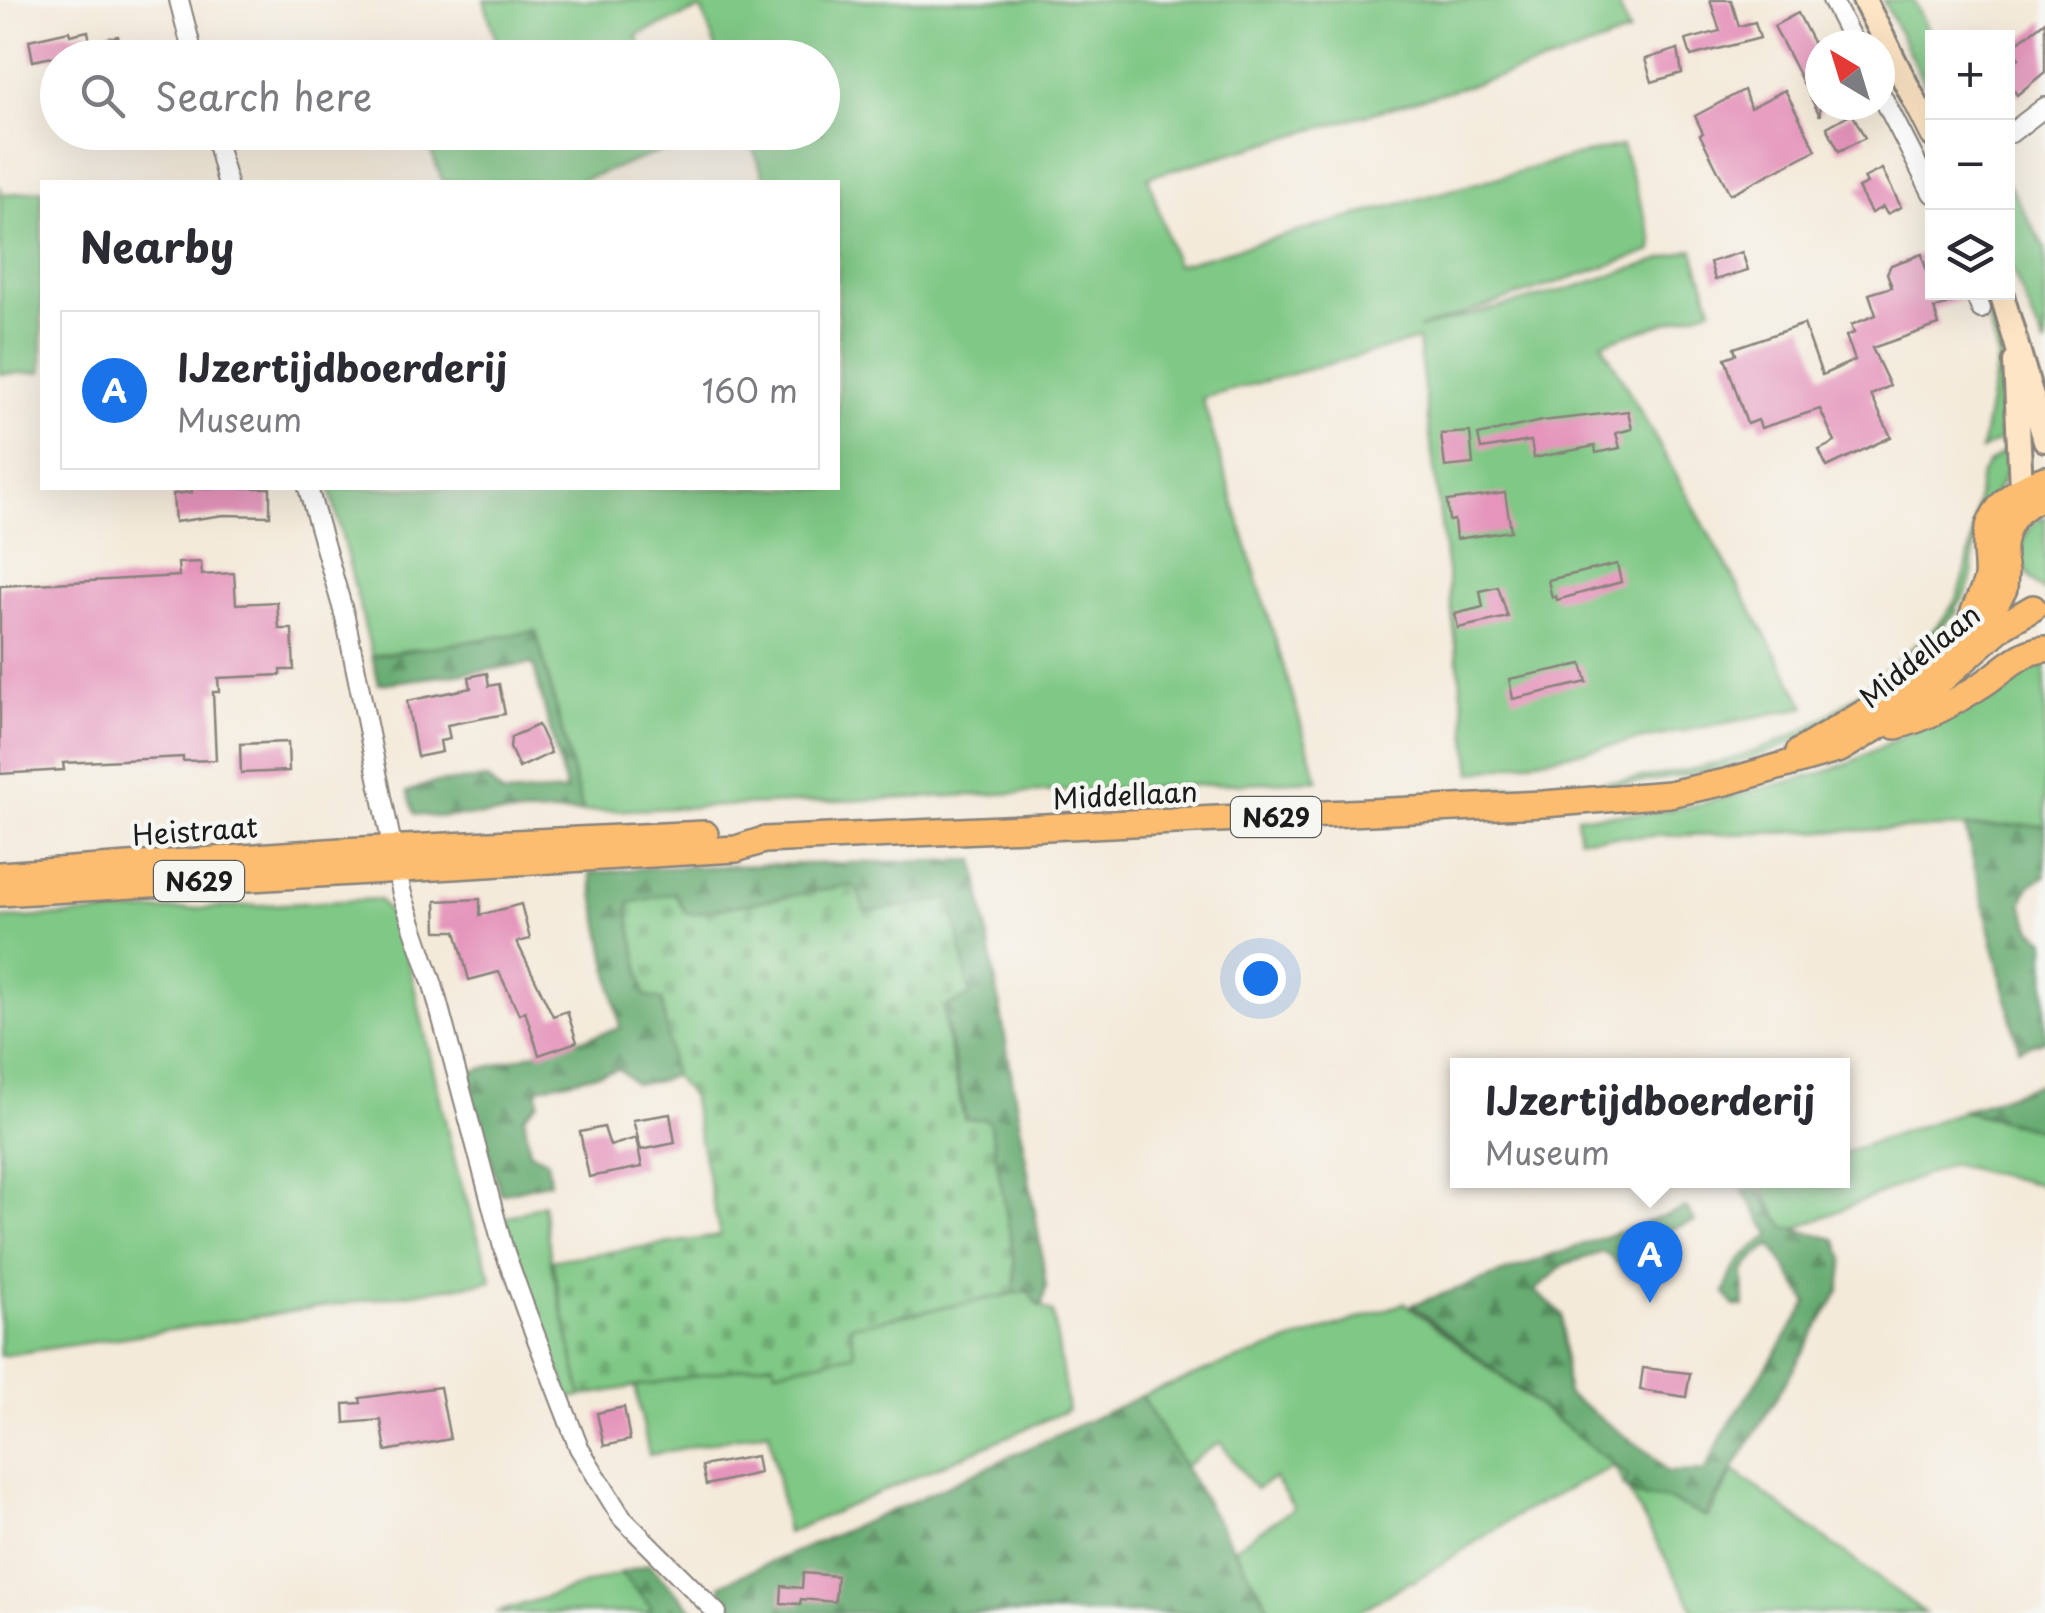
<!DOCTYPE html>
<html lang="en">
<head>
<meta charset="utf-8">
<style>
  body { margin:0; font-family:"Playpen Sans",sans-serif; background:#f7f7f7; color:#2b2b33 }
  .controls { position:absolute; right:30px; top:30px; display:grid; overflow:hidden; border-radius:0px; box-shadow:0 10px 40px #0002 }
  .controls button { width:90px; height:90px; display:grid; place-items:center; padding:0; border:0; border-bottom:2px solid #e1e1e2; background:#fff; color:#2b2b33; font:50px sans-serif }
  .compass { position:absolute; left:1805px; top:30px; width:90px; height:90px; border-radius:50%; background:#fff; box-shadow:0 10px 40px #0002; rotate:322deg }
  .you { position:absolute; left:1260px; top:978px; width:35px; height:35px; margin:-25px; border:8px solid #fff; border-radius:50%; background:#1a73e8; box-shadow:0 0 0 15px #1a73e833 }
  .badge { display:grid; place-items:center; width:65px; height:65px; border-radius:50%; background:#1a73e8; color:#fff; font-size:32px; font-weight:700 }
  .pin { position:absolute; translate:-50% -82px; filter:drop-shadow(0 2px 5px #0008) }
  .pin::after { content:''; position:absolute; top:52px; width:35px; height:30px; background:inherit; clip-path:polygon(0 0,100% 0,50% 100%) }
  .popup { position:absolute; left:1450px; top:1058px; width:400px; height:130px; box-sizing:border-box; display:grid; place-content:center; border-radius:0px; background:#fff; filter:drop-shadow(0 2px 8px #0005); font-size:32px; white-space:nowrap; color:#7c7c81 }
  .popup b { font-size:38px; color:#2b2b33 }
  .popup::after { content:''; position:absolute; left:50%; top:100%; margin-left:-20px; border:20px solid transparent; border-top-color:#fff }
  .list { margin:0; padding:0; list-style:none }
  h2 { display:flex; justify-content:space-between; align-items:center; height:130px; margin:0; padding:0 40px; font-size:42px }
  h2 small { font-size:32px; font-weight:400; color:#7c7c81 }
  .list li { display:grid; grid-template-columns:65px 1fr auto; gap:30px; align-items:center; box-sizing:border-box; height:160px; margin:0 20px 20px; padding:0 20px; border:2px solid #e1e1e2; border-radius:0px }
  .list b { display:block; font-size:38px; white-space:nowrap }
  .list p { margin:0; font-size:32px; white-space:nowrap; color:#7c7c81 }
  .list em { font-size:32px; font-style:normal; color:#7c7c81 }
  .icon { flex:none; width:55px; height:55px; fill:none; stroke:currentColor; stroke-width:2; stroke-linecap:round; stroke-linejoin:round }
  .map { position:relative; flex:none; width:2045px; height:1613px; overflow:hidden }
  .search { position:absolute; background:#fff; box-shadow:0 10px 40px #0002; left:40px; top:40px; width:800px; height:110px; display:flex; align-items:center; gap:25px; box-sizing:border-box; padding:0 35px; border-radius:55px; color:#7c7c81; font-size:38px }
  .panel { position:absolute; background:#fff; box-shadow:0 10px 40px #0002; left:40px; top:180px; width:800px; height:310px; border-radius:0px }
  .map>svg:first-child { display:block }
  .green { fill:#7fc885; stroke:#4e7250; stroke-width:2.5 }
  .forest { fill:url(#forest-firs); stroke:#426447; stroke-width:2.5 }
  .cemetery { fill:url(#cemetery-stones); stroke:#4e7250; stroke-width:2.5 }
  .building { fill:#e594bb }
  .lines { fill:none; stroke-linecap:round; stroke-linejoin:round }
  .street-casing { stroke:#88837b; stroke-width:22 }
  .secondary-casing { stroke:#88837b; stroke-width:28 }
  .primary-casing { stroke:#88837b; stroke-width:30 }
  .street { stroke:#fff; stroke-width:18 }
  .secondary { stroke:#fee5c5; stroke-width:22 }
  .primary { stroke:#fcbd6f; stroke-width:25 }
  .labels { text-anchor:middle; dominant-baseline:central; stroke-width:9; stroke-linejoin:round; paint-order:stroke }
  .shield { fill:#f6f6f2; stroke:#5d5d5c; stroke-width:2.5 }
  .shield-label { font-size:25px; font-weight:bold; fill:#1c1c1c }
  .street-label { font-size:28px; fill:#1c1c1c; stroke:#f6f6f2 }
</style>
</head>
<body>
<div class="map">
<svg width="2045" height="1613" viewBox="0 0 2045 1613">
  <defs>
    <pattern id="forest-firs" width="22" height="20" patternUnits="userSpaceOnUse" patternTransform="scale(2.5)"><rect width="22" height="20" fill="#67ac72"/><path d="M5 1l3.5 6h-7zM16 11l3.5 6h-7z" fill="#548b5d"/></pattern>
    <pattern id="cemetery-stones" width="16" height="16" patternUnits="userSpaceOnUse" patternTransform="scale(2.5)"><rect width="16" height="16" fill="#7fc885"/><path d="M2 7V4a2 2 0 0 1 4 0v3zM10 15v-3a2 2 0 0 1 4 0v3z" fill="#6dab72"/></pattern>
  </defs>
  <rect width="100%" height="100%" fill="#f6f6f2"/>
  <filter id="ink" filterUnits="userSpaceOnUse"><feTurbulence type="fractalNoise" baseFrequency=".01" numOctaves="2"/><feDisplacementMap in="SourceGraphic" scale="20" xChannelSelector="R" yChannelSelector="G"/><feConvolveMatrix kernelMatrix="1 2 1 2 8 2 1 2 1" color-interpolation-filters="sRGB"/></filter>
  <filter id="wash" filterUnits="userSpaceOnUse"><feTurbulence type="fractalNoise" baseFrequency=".0048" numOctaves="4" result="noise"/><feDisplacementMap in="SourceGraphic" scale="40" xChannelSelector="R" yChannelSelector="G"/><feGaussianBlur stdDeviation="2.25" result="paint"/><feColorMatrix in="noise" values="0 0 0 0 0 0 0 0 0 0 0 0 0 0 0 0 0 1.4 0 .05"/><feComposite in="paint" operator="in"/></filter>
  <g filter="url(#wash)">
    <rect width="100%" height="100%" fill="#f4eada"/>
    <g class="green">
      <path d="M484 0H1617L1629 33 1554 61 1148 177 1176 265 1583 154 1622 146 1653 240 1652 251 1418 329 1572 288 1693 249 1712 308 1602 343 1806 707 1472 773 1418 340 1202 398 1318 780 583 812 536 632 372 656 330 488H838V182H766L747 133 822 132V58L719 57 702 10H698L637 35 645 57H501Z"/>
      <path d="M1883 0H1913L1932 38V99Z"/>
      <path d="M674 133 679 145 576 182H443L424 133H581L598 142 619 133Z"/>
      <path d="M2008 183 2045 249V347L2008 260Z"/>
      <path d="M0 186 1 195 42 190V372L0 374Z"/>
      <path d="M1987 292 2006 371 2009 436 1981 450 1998 357 1981 293Z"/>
      <path d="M2007 449C2012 485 1990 491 1979 520 1967 556 1984 578 1955 608L1957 612C1919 649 1866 697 1822 726 1725 788 1574 789 1462 794V790C1583 784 1717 785 1824 718 1848 703 1869 684 1890 666 1915 645 1944 626 1958 595 1973 559 1974 514 1981 475L1988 463Z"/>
      <path d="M2045 516V592C2016 574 2012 532 2045 516Z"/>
      <path d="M2045 663V825L1579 838 1577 816 1649 813 1692 806 1822 773 1849 763 1982 695 1985 698 2027 666Z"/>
      <path d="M379 899 401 930 456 1167 492 1281 0 1356V919Z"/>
      <path d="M1963 1111 2045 1131V1186L1951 1164 1786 1233 1759 1182 1842 1180 1843 1153Z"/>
      <path d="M543 1204 552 1268 582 1396 569 1398 505 1218Z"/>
      <path d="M1028 1291 1038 1305 1053 1313 1068 1410 787 1533 769 1431 649 1455 635 1385 774 1362 776 1370 854 1354 849 1326Z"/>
      <path d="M1405 1303 1654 1495 1709 1516 1734 1471 1925 1613H1696L1614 1466 1521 1513 1413 1582 1410 1581 1357 1613H1273L1234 1548 1294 1508 1274 1478 1255 1489 1220 1442 1184 1467 1141 1396 1221 1365Z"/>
      <path d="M620 1573 652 1607 648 1613H496Z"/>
    </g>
    <g class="forest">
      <path d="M536 631 583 812 434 817 415 814 407 792 432 783 487 779 503 795 566 791 533 664 379 684 372 656Z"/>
      <path d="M2045 825V876L2029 886 2022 903 2032 929 2045 940V1040L2019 1049 1965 827Z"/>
      <path d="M975 860 1041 1249 1046 1287 1042 1305H1038L1028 1291 1015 1293 1014 1258 991 1129 966 1121 944 1013V1007L969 996 953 906 865 912 852 885 691 914 684 911 675 893 630 903 628 911 645 995 662 999 674 1075 660 1081 635 1084 619 1069 541 1087 537 1092 539 1102 524 1116 530 1152 547 1160 550 1182 501 1194 464 1074 620 1028 590 873 643 868Z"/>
      <path d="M2045 1082V1131L1963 1110Z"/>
      <path d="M1756 1187 1785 1227 1836 1239 1844 1259 1840 1290 1705 1517 1669 1500 1637 1496 1623 1486 1628 1476 1412 1305 1686 1208 1695 1221 1626 1244 1639 1266 1632 1276 1604 1252 1565 1264 1535 1291 1562 1314 1567 1394 1653 1456 1667 1472 1705 1471 1724 1432 1808 1303 1772 1245 1756 1256 1743 1272 1744 1306H1734L1725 1293C1733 1260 1745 1254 1771 1235L1742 1190Z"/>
      <path d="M1141 1396 1273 1613H739L723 1594 720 1585 727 1581 916 1500Z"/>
      <path d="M649 1564 696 1613H648L651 1607 620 1573Z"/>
    </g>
    <path class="cemetery" d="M852 885 857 889 865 912 949 899 953 906 970 996 944 1007 946 1032 964 1119H987L991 1129 1014 1258 1015 1293 850 1326 855 1354 776 1370 773 1362 582 1396 552 1260 720 1236 691 1096 673 1076 662 1000 645 996 628 911 630 903 675 893 684 911 691 914Z"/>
    <g id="blocks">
      <g class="building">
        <path d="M1710 0H1731L1739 26 1755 22 1760 38 1691 56 1686 40 1720 31Z"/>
        <path d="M1798 13 1820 56V116L1774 26Z"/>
        <path d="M2045 21V72L2017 95 2008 82V67L2019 58 2011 48Z"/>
        <path d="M69 31 70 35 88 31 90 42 118 36 123 58 52 57 33 61 29 40Z"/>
        <path d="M1678 49 1682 73 1652 82 1645 59Z"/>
        <path d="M1744 90 1750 108 1785 90 1816 150 1730 194 1700 135 1703 133 1695 116Z"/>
        <path d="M1852 113 1865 138 1839 151 1827 127Z"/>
        <path d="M1882 169 1901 207 1887 214 1883 207 1871 213 1858 188 1867 184 1864 178Z"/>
        <path d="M1742 252 1748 270 1715 280 1710 262Z"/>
        <path d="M1922 254 1932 292H1962L1963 299 1934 309 1939 325 1872 348 1890 386 1871 395 1891 437 1827 467 1819 450 1835 442 1820 409 1761 428 1758 420 1747 424 1725 358 1736 354 1734 348 1804 324 1822 375 1855 360 1846 336 1854 333 1851 325 1876 315 1869 294 1892 287 1887 273 1891 265Z"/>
        <path d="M1628 411 1632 429 1616 433 1620 448 1596 453 1595 446 1534 458 1531 441 1481 449 1478 435 1542 421Z"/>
        <path d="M1470 432 1473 464 1445 467 1441 434Z"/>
        <path d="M192 488H270V516L224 515 175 522 173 494 192 492Z"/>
        <path d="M1505 493 1511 531 1456 539 1454 520 1449 521 1447 501Z"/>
        <path d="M201 562 202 575 234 573 236 604 277 602 279 629H292L294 670H281V675L218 678 219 692H213L216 760 183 761V757L63 763 64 770 0 774V586L179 576 178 563Z"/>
        <path d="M1617 564 1621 582 1557 600 1556 596 1552 598 1548 580Z"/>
        <path d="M1498 587 1508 617 1458 628 1455 614 1483 607 1480 591Z"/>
        <path d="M1582 664 1587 682 1513 699 1509 679Z"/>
        <path d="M487 673 489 686 499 684 505 714 447 725 450 739 440 741 442 752 417 757 407 701 471 688 469 677Z"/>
        <path d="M538 725 551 753 519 768 510 748 511 737Z"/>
        <path d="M288 742 289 771 241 773 240 744Z"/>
        <path d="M480 899V915L521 904 530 939 517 942 553 1016 567 1011 577 1042 539 1055 525 1011 519 1014 499 972 469 980 456 931H437L436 901Z"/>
        <path d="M670 1114 675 1143 641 1150 633 1120Z"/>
        <path d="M604 1127 610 1146 636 1138 642 1167 589 1177 580 1132Z"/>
        <path d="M1643 1368 1690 1373 1686 1397 1640 1390Z"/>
        <path d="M440 1387 450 1439 386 1451 381 1420 345 1423 344 1404 361 1403 360 1398Z"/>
        <path d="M624 1407 630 1440 604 1446 597 1413Z"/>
        <path d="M756 1456 759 1473 706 1485 702 1466Z"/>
        <path d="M803 1573 837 1576 835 1602 801 1599 800 1604 781 1603 782 1586 802 1588Z"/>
      </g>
    </g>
  </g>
  <g filter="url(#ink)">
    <use href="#blocks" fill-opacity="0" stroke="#88837b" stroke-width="2.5"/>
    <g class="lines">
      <defs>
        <g id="street">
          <path d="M179 0 194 58"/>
          <path d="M1832 0 1855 45"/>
          <path d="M1880 92 1932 193"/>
          <path d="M214 132 227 182"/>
          <path d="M2011 133 2045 107"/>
          <path d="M1974 292 1981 309"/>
          <path d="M308 488 345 617 402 894 433 985 503 1247 526 1311 579 1448 622 1518 717 1613"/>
        </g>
        <g id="secondary">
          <path d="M1864 0 1932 135"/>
          <path d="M2001 292 2045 440"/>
          <path d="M2015 362 2021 488"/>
        </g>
        <g id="primary">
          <path d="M2004 566C1999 538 2009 513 2035 500"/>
          <path d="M1971 623C1973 606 1984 595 1987 578 1988 567 1986 557 1986 546 1986 511 2014 488 2045 479"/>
          <path d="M1896 726C1928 718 1955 702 1983 684 2003 671 2020 651 2045 649"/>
          <path d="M1799 752 1871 709 1936 658 1996 603 2004 589 2005 572"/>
          <path d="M0 875 341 851 705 834"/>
          <path d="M0 893 736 849 764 840 1543 804 1669 794 1726 782 1840 749 1908 709 2004 625 2033 608"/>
        </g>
      </defs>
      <use href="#street" class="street-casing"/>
      <use href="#secondary" class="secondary-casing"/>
      <use href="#primary" class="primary-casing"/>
      <use href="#street" class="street"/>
      <use href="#secondary" class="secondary"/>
      <use href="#primary" class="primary"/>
    </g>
  </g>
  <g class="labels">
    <g class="shield">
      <rect x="1231" y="797" width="90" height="40" rx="8"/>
      <rect x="154" y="861" width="90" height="40" rx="8"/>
    </g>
    <g class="shield-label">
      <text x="1276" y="817">N629</text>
      <text x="199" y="881">N629</text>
    </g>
    <g class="street-label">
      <text transform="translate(1919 655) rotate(-39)">Middellaan</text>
      <text transform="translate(1125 794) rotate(-3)">Middellaan</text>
      <text transform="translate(195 830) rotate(-4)">Heistraat</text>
    </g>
  </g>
</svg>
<div class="controls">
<button>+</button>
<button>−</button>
<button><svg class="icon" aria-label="layers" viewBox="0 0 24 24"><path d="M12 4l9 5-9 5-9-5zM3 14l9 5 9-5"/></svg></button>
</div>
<svg class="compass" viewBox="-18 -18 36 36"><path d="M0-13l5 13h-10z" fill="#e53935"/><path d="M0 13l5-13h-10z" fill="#7c7c81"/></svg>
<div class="you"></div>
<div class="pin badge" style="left:1650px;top:1303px">A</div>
<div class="popup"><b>IJzertijdboerderij</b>Museum</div>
<div class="search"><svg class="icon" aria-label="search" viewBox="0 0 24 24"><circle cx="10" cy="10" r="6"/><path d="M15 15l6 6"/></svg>Search here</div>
<section class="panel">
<h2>Nearby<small></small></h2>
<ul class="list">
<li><span class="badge">A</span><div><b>IJzertijdboerderij</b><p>Museum</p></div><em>160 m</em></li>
</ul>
</section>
</div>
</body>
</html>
